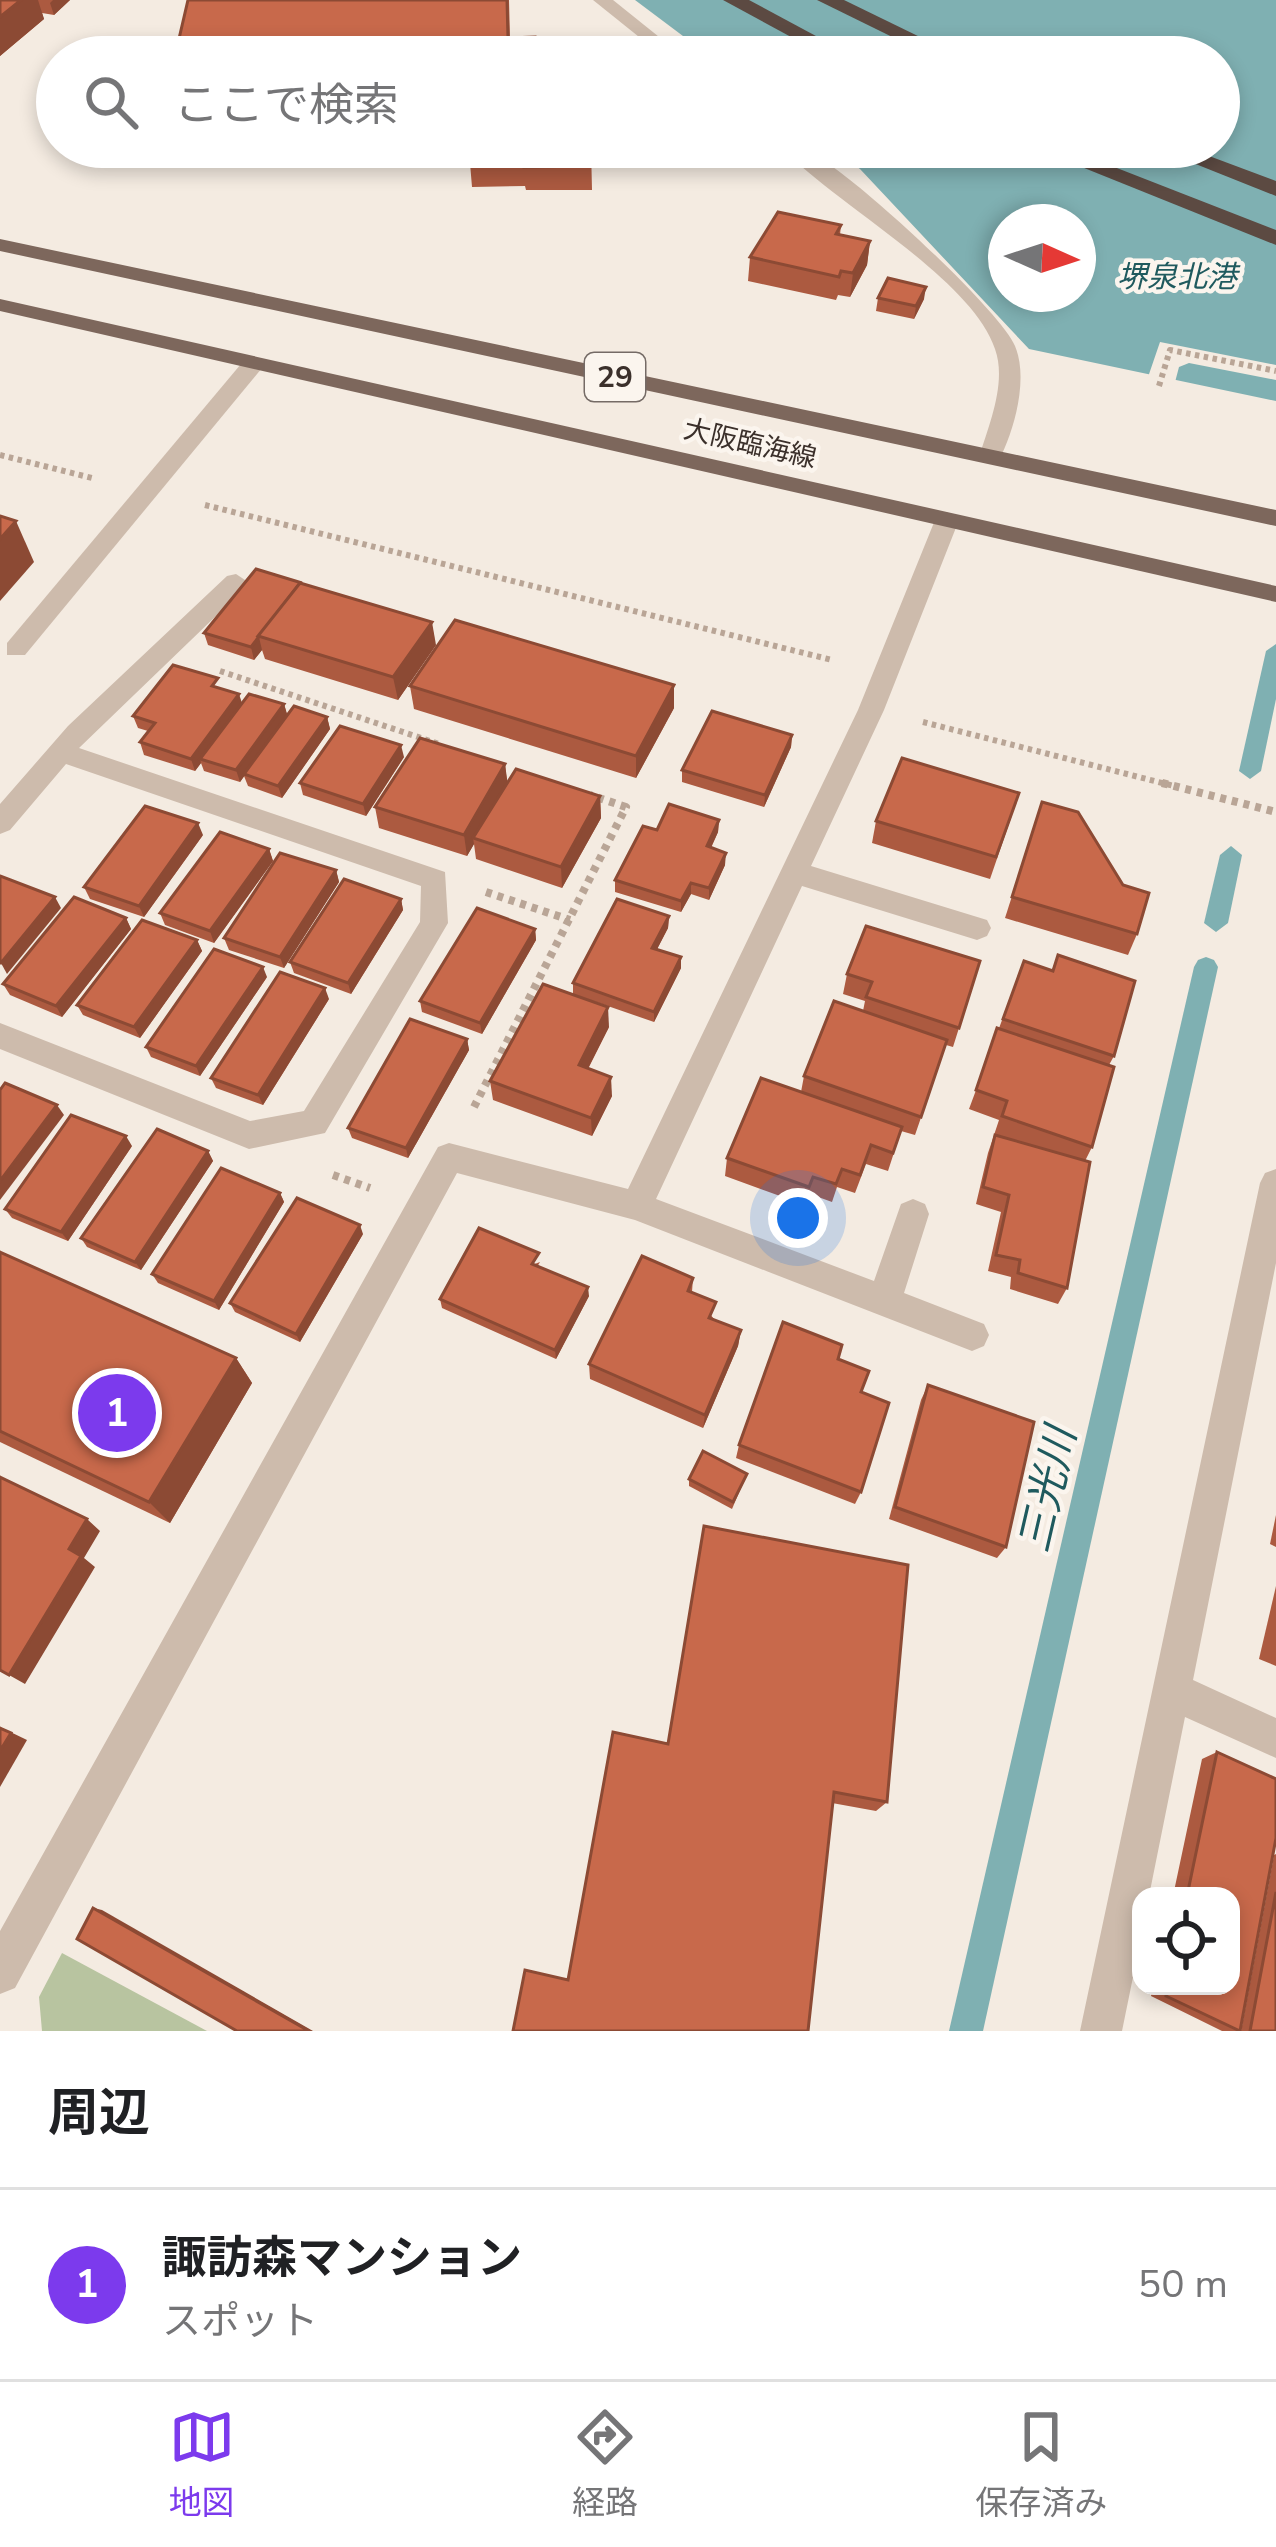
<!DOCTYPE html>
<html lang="ja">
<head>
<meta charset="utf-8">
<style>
  body { margin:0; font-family:"Nunito Sans","Noto Sans JP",sans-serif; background:#f6f6f6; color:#202124 }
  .controls { position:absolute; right:36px; bottom:36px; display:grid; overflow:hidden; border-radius:24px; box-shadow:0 6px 18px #0003 }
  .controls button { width:108px; height:108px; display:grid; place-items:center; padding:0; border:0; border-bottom:3px solid #e0e0e0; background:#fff; color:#202124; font:60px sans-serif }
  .compass { position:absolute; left:988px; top:204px; width:108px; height:108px; border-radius:50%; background:#fff; box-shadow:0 6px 18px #0003; rotate:93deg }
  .you { position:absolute; left:798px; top:1218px; width:42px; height:42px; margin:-30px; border:9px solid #fff; border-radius:50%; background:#1a73e8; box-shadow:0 0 0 18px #1a73e833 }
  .badge { display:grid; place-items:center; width:78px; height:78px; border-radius:50%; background:#7c3aed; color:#fff; font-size:39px; font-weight:700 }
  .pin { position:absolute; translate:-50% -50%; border:6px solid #fff; box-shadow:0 3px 12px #0006 }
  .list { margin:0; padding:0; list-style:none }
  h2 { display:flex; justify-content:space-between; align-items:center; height:156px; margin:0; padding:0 48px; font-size:51px }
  h2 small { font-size:39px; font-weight:400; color:#757577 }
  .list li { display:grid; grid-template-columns:78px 1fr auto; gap:36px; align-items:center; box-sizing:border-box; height:192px; padding:0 48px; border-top:3px solid #e0e0e0 }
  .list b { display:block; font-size:45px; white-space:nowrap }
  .list p { margin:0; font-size:39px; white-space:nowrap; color:#757577 }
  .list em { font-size:39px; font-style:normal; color:#757577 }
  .icon { flex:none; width:66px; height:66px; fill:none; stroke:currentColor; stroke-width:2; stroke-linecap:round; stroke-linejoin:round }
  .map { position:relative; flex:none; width:1276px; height:2031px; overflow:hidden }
  .search { position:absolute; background:#fff; box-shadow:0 6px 18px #0003; left:36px; right:36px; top:36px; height:132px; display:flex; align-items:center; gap:30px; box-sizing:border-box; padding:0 42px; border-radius:66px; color:#757577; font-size:45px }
  .sheet { height:348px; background:#fff }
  nav { display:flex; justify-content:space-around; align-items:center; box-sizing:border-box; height:168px; border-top:3px solid #e0e0e0; background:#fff; font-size:33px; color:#757577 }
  nav a { display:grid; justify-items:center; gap:6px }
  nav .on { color:#7c3aed }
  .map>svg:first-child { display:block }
  .green { fill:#b8c4a0 }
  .water { fill:#7fb0b2; fill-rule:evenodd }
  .pier { fill:#f4ebe1 }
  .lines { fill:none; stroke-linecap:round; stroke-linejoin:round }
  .stream { fill:#7fb0b2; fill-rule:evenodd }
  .path-far1 { stroke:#b9a596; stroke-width:6; stroke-dasharray:4.5 4.5; stroke-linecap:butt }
  .path { stroke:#b9a596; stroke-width:8; stroke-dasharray:6 6; stroke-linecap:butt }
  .minor { fill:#cdbbac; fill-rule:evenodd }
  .major { fill:#7d675c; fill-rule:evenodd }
  .highway { fill:#5c4a42; fill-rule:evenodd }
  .wall { fill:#ac5a40 }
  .shaded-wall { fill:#8c4a34 }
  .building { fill:#c8694b; stroke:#8c4a34; stroke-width:3 }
  .labels { text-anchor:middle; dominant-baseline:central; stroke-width:9; stroke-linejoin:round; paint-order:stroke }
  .far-street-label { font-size:27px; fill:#3b302b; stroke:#fbf5ee }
  .far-water-label { font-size:30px; font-style:italic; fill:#1f5a5e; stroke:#fbf5ee }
  .shield { fill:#fbf5ee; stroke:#756b66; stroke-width:3 }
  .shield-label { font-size:30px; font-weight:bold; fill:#3b302b }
  .near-water-label { font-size:42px; font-style:italic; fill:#1f5a5e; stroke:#fbf5ee }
</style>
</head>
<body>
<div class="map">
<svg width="1276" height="2031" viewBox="0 0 1276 2031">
  <rect width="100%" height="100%" fill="#f4ebe1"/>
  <path class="green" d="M62 1953 207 2031H42L39 1997Z"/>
  <path class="water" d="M635 0H1276V401L1029 349 860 169 830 147H1219V57H711ZM1006 222H1078V294H1006Z"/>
  <path class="pier" d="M1160 342 1276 365V380L1189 363 1179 367 1174 386 1147 380Z"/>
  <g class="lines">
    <g class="stream">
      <path d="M1276 644V699L1261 771 1250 779 1239 771 1266 651Z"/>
      <path d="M1231 846 1242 855 1228 923 1216 932 1204 923 1220 855Z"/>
      <path d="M1206 957 1214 960 1218 967 983 2031H949L1194 967 1198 960Z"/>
    </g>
    <g class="path-far1">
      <path d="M1159 386 1170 350 1276 371"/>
      <path d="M0 455 92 478"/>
      <path d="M205 505 832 660"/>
      <path d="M220 671 439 744"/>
      <path d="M923 722 1174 786"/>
    </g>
    <g class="path">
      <path d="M1162 783 1276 812"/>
      <path d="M486 892 570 920"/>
      <path d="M474 1107 626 807 590 795"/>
      <path d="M333 1175 370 1188"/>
    </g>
    <g class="minor">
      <path d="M593 0H613L684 57H664Z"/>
      <path d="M781 147C787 147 793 146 799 147 834 155 1000 309 1015 346 1029 379 1014 432 998 462L990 464 979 457C989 425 1007 382 995 349 971 277 833 203 781 147Z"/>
      <path d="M254 356 265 363 262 368 25 655H7V643L246 358Z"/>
      <path d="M947 512 959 520 884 710 811 866 987 920 991 928 987 936 977 940 802 886 656 1199 874 1281 901 1204 913 1199 925 1204 929 1214 904 1293 984 1324 989 1335 984 1346 972 1351 635 1220 457 1173 15 1988 0 1994V1931L438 1147 449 1143 628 1189 858 710 935 520Z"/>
      <path d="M236 574 248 582 245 588 79 748 445 872 448 923 325 1133 249 1149 0 1049V1023L250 1121 304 1111 420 922 421 886 66 764 10 830 0 834V804L68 726 227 576Z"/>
      <path d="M1276 1169V1263L1193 1680 1276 1718V1758L1185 1717 1149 1896H1141V1938L1122 2031H1080L1260 1183 1265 1173Z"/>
    </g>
    <g class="major">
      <path d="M0 239 1276 510V526L0 251Z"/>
      <path d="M0 299 1276 586V602L0 311Z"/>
    </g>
    <g class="highway">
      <path d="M723 0H749L855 57H828Z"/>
      <path d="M817 0H844L961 57H933Z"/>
      <path d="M1032 147H1063L1276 230V245Z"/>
      <path d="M1153 147H1185L1276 181V196Z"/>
    </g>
  </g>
  <g class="wall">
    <path d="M0 0H70L54 15 42 13 44 19 0 56Z"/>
    <path d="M188 0H509L510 38 535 37 536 57H175Z"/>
    <path d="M591 147 592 190H526L525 186 472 187 470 163Z"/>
    <path d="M841 225 840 235 870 241 867 265 850 297 838 295 836 300 748 281 750 257Z"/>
    <path d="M878 298 924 299 914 319 876 311Z"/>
    <path d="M204 633 436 645 398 700 265 659 262 650 254 660 208 645Z"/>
    <path d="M674 685V708L636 778 414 709 410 686Z"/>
    <path d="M221 688 242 703 284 704 287 715 327 717 330 729 282 798 248 786 244 776 240 782 204 771 201 763 195 771 144 755 140 742 148 731 138 728 133 716Z"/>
    <path d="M792 735 791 747 764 807 682 782V770Z"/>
    <path d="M404 757 366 816 303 795 300 783Z"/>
    <path d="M505 764 507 783 600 796 601 818 562 888 476 859 474 844 467 856 379 828 375 807Z"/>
    <path d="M1042 802 1137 934 1128 955 1005 918Z"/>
    <path d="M1012 815 990 879 872 843 876 821Z"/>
    <path d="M719 820 718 832 711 848 725 865 709 900 691 894 681 912 615 892V880L657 830Z"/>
    <path d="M203 835 144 917 90 899 84 887Z"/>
    <path d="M269 849 273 861 214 943 165 925 160 913Z"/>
    <path d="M336 870 339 882 284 968 229 950 224 938Z"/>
    <path d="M401 899 403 910 351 994 294 973 290 962Z"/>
    <path d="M669 916 668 928 657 949 681 968 654 1022 573 994V983Z"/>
    <path d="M126 918 131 929 62 1017 10 995 3 984Z"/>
    <path d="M535 929 536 940 482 1034 422 1012 420 1001Z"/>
    <path d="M197 940 202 951 140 1038 83 1015 77 1005Z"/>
    <path d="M1058 955 1114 1056 1109 1065 1092 1147 1085 1161 1067 1288 1058 1304 1010 1289 1011 1277 988 1271 1001 1212 976 1204 988 1153 999 1120 969 1109 1024 961 1052 970Z"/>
    <path d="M980 961 953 1047 946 1045 915 1135 901 1131 888 1171 866 1164 855 1193 837 1187 832 1202 810 1194 805 1205 725 1176 727 1158 801 1092 804 1076 863 1011 865 1001 843 994 847 974Z"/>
    <path d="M267 977 200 1076 151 1057 146 1047Z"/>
    <path d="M329 999 263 1105 216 1088 211 1078Z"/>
    <path d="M609 1027 588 1069 612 1096 592 1136 493 1100 490 1081Z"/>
    <path d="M467 1039 469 1050 408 1158 352 1138 348 1128Z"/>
    <path d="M132 1146 68 1241 12 1218 5 1209Z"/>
    <path d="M208 1151 213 1161 141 1270 87 1247 81 1238Z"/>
    <path d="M280 1193 284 1202 219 1310 158 1283 152 1274Z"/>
    <path d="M363 1234 300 1342 235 1312 230 1303Z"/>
    <path d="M0 1252 236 1358 252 1383 170 1523 0 1442Z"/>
    <path d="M540 1262 537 1267 589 1296 556 1359 442 1308 440 1299Z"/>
    <path d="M693 1278 692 1292 714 1319 741 1330 738 1346 703 1428 590 1379 589 1364Z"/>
    <path d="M928 1385 1006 1547 997 1558 889 1519 921 1400Z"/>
    <path d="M861 1392V1492L855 1504 736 1458 739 1445Z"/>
    <path d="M747 1474 732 1509 689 1486V1479Z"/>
    <path d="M1276 1515V1547L1270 1544Z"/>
    <path d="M1276 1586V1666L1259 1659Z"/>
    <path d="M613 1732 887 1802 876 1811 832 1803 568 1980Z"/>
    <path d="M1217 1752 1276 1779V1838L1240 2031H1222L1151 1996 1153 1986H1231V1896H1173L1202 1759Z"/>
    <path d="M1276 1854V2031H1241L1274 1855Z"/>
  </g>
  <g class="shaded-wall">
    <path d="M21 0H38L44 19 0 56V17Z"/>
    <path d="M53 0H70L54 15 50 3Z"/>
    <path d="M870 241 867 265 850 297 853 273Z"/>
    <path d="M926 287 924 299 914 319 916 306Z"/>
    <path d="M16 521 34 562 0 601V539Z"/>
    <path d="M432 622 436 645 398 700 393 677Z"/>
    <path d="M259 637 262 650 254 660 251 647Z"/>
    <path d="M674 685V708L636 778V756Z"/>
    <path d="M239 694 243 706 200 759 201 763 195 771 191 759Z"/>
    <path d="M284 704 288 717 240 782 236 770Z"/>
    <path d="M327 717 330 729 282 798 278 786Z"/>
    <path d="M792 735 791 747 764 807 765 795Z"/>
    <path d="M401 745 404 757 366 816 363 804Z"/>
    <path d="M505 764 508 786 473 838 474 844 467 856 464 835Z"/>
    <path d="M600 796 601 818 562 888 561 867Z"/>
    <path d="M719 820 718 832 706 858 707 846Z"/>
    <path d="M198 823 203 835 144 917 139 906Z"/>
    <path d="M269 849 273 861 214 943 210 931Z"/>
    <path d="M726 853 725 865 709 900V888Z"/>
    <path d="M336 870 339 882 284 968 280 957Z"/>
    <path d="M691 883V894L681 912V901Z"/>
    <path d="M55 897 61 908 7 974 1 963Z"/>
    <path d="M401 899 403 910 351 994 348 983Z"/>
    <path d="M669 916 668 928 652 959V948Z"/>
    <path d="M126 918 131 929 62 1017 56 1006Z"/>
    <path d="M535 929 536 940 482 1034 480 1023Z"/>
    <path d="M197 940 202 951 140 1038 134 1027Z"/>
    <path d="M681 957V968L654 1022V1012Z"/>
    <path d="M263 967 267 977 200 1076 196 1066Z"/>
    <path d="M325 988 329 999 263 1105 258 1095Z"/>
    <path d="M608 1007 609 1027 580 1084 579 1065Z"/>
    <path d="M467 1039 469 1050 408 1158 406 1148Z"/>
    <path d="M611 1077 612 1096 592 1136 591 1118Z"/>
    <path d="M57 1105 64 1115 0 1200V1181Z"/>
    <path d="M126 1136 132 1146 68 1241 61 1232Z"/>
    <path d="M208 1151 213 1161 141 1270 135 1262Z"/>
    <path d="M280 1193 284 1202 219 1310 214 1301Z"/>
    <path d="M360 1225 363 1234 300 1342 296 1334Z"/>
    <path d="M588 1287 589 1296 556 1359 555 1350Z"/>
    <path d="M741 1330 738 1346 703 1428 705 1415Z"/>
    <path d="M236 1358 252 1383 170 1523 149 1502Z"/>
    <path d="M87 1519 100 1531 84 1558 95 1567 25 1684 9 1675 69 1549Z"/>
    <path d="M0 1727 27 1740 0 1787Z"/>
    <path d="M93 1908 102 1910 313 2031H309Z"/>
  </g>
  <g class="building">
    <path d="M0 0H21L0 17Z"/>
    <path d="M188 0H507L508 38 535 37V51L444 57H381L382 51 175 56Z"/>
    <path d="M472 147H591V166L524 167V163H470Z"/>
    <path d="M778 212 841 225 836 234 870 241 853 273 841 271 839 277 750 257Z"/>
    <path d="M888 278 926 287 916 306 878 298Z"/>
    <path d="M0 516 16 521 0 539Z"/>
    <path d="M256 569 302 583H300L251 647 204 633Z"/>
    <path d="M300 583 432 622 393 677 258 636Z"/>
    <path d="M455 620 674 685 636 756 410 686Z"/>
    <path d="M173 665 218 678 212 686 239 694 191 759 140 742 155 723 133 716Z"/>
    <path d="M249 694 284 704 236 770 200 759Z"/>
    <path d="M294 706 327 717 278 786 244 774Z"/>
    <path d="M712 711 792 735 765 795 682 770Z"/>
    <path d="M340 726 401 745 363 804 300 783Z"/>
    <path d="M420 738 505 764 464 835 375 807Z"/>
    <path d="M902 758 1019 793 996 857 876 821Z"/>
    <path d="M516 769 600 796 561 867 473 838Z"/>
    <path d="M1042 802 1078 812 1123 885 1149 893 1137 934 1012 897Z"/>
    <path d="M669 804 719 820 707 846 726 853 709 888 691 883 681 901 615 880 643 826 657 830Z"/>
    <path d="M145 806 198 823 139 906 84 887Z"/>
    <path d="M220 832 269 849 210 931 160 913Z"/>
    <path d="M280 853 336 870 280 957 224 938Z"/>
    <path d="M0 876 55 897 1 963H0Z"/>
    <path d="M344 879 401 899 348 983 290 962Z"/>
    <path d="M74 897 126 918 56 1006 3 984Z"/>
    <path d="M617 899 669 916 652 948 681 957 654 1012 573 983Z"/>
    <path d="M477 908 535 929 480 1023 420 1001Z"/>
    <path d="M142 920 197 940 134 1027 77 1005Z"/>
    <path d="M866 926 980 961 959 1028 866 997 872 982 847 974Z"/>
    <path d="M214 949 263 967 196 1066 146 1047Z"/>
    <path d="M1058 955 1135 981 1114 1056 1003 1019 1024 961 1053 971Z"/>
    <path d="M280 972 325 988 258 1095 211 1078Z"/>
    <path d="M543 984 608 1007 579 1065 611 1077 591 1118 490 1081Z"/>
    <path d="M834 1001 947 1040 921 1117 804 1076Z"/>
    <path d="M410 1019 467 1039 406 1148 348 1128Z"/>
    <path d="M997 1028 1114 1067 1092 1147 1002 1116 1007 1101 976 1090Z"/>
    <path d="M761 1078 902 1127 893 1153 871 1145 860 1175 842 1169 836 1184 813 1177 809 1187 727 1158Z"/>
    <path d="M5 1083 57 1105 0 1181V1090Z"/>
    <path d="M71 1115 126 1136 61 1232 5 1209Z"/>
    <path d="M157 1129 208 1151 135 1262 81 1238Z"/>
    <path d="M995 1135 1090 1162 1067 1288 1018 1273 1020 1260 996 1255 1009 1195 983 1187Z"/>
    <path d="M221 1168 280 1193 214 1301 152 1274Z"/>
    <path d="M297 1198 360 1225 296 1334 230 1303Z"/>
    <path d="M479 1228 539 1253 532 1264 588 1287 555 1350 440 1299Z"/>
    <path d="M0 1252 236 1358 149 1502 0 1431Z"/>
    <path d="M642 1256 693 1278 688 1291 716 1302 709 1318 741 1330 705 1415 589 1364Z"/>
    <path d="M783 1322 842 1345 838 1359 869 1371 861 1392 889 1403 861 1492 739 1445Z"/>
    <path d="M928 1385 1034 1422 1006 1547 895 1507Z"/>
    <path d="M703 1451 747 1474 733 1502 689 1479Z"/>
    <path d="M0 1477 87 1519 69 1549 81 1556 9 1675 0 1670Z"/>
    <path d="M704 1526 908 1565 887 1802 834 1792 808 2031H513L525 1970 568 1980 613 1732 668 1744Z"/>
    <path d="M0 1728 11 1733 0 1751Z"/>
    <path d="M1217 1752 1276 1779V1838L1240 2031 1166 1996 1168 1986H1231V1896H1187Z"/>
    <path d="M1276 1892V2031H1250Z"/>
    <path d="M93 1908 309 2031H237L77 1939Z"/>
  </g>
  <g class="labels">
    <g class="far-street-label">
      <text transform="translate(750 444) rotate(13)">大阪臨海線</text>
    </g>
    <g class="far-water-label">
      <text x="1177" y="277">堺泉北港</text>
    </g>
    <rect class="shield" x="585" y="353" width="60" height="48" rx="9"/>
    <g class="shield-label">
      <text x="615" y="377">29</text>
    </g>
    <g class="near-water-label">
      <text transform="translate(1048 1490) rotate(-77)">三光川</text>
    </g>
  </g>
</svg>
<div class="controls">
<button><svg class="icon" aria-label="locate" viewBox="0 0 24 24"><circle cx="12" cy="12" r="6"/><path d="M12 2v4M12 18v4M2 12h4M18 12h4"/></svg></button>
</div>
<svg class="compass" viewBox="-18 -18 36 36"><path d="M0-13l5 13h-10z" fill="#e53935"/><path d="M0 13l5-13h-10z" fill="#757577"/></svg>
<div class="you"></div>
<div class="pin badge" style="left:117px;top:1413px">1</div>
<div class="search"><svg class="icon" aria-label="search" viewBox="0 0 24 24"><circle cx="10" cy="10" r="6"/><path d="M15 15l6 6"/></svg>ここで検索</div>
</div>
<section class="sheet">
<h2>周辺<small></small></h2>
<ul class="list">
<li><span class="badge">1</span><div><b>諏訪森マンション</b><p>スポット</p></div><em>50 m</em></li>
</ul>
</section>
<nav>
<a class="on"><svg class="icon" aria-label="map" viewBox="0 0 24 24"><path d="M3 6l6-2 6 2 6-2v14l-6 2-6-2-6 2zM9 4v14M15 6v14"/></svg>地図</a>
<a><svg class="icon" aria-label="directions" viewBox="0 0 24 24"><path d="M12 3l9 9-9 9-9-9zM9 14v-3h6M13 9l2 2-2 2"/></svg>経路</a>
<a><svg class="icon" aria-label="saved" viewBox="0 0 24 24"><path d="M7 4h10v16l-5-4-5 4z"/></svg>保存済み</a>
</nav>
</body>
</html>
